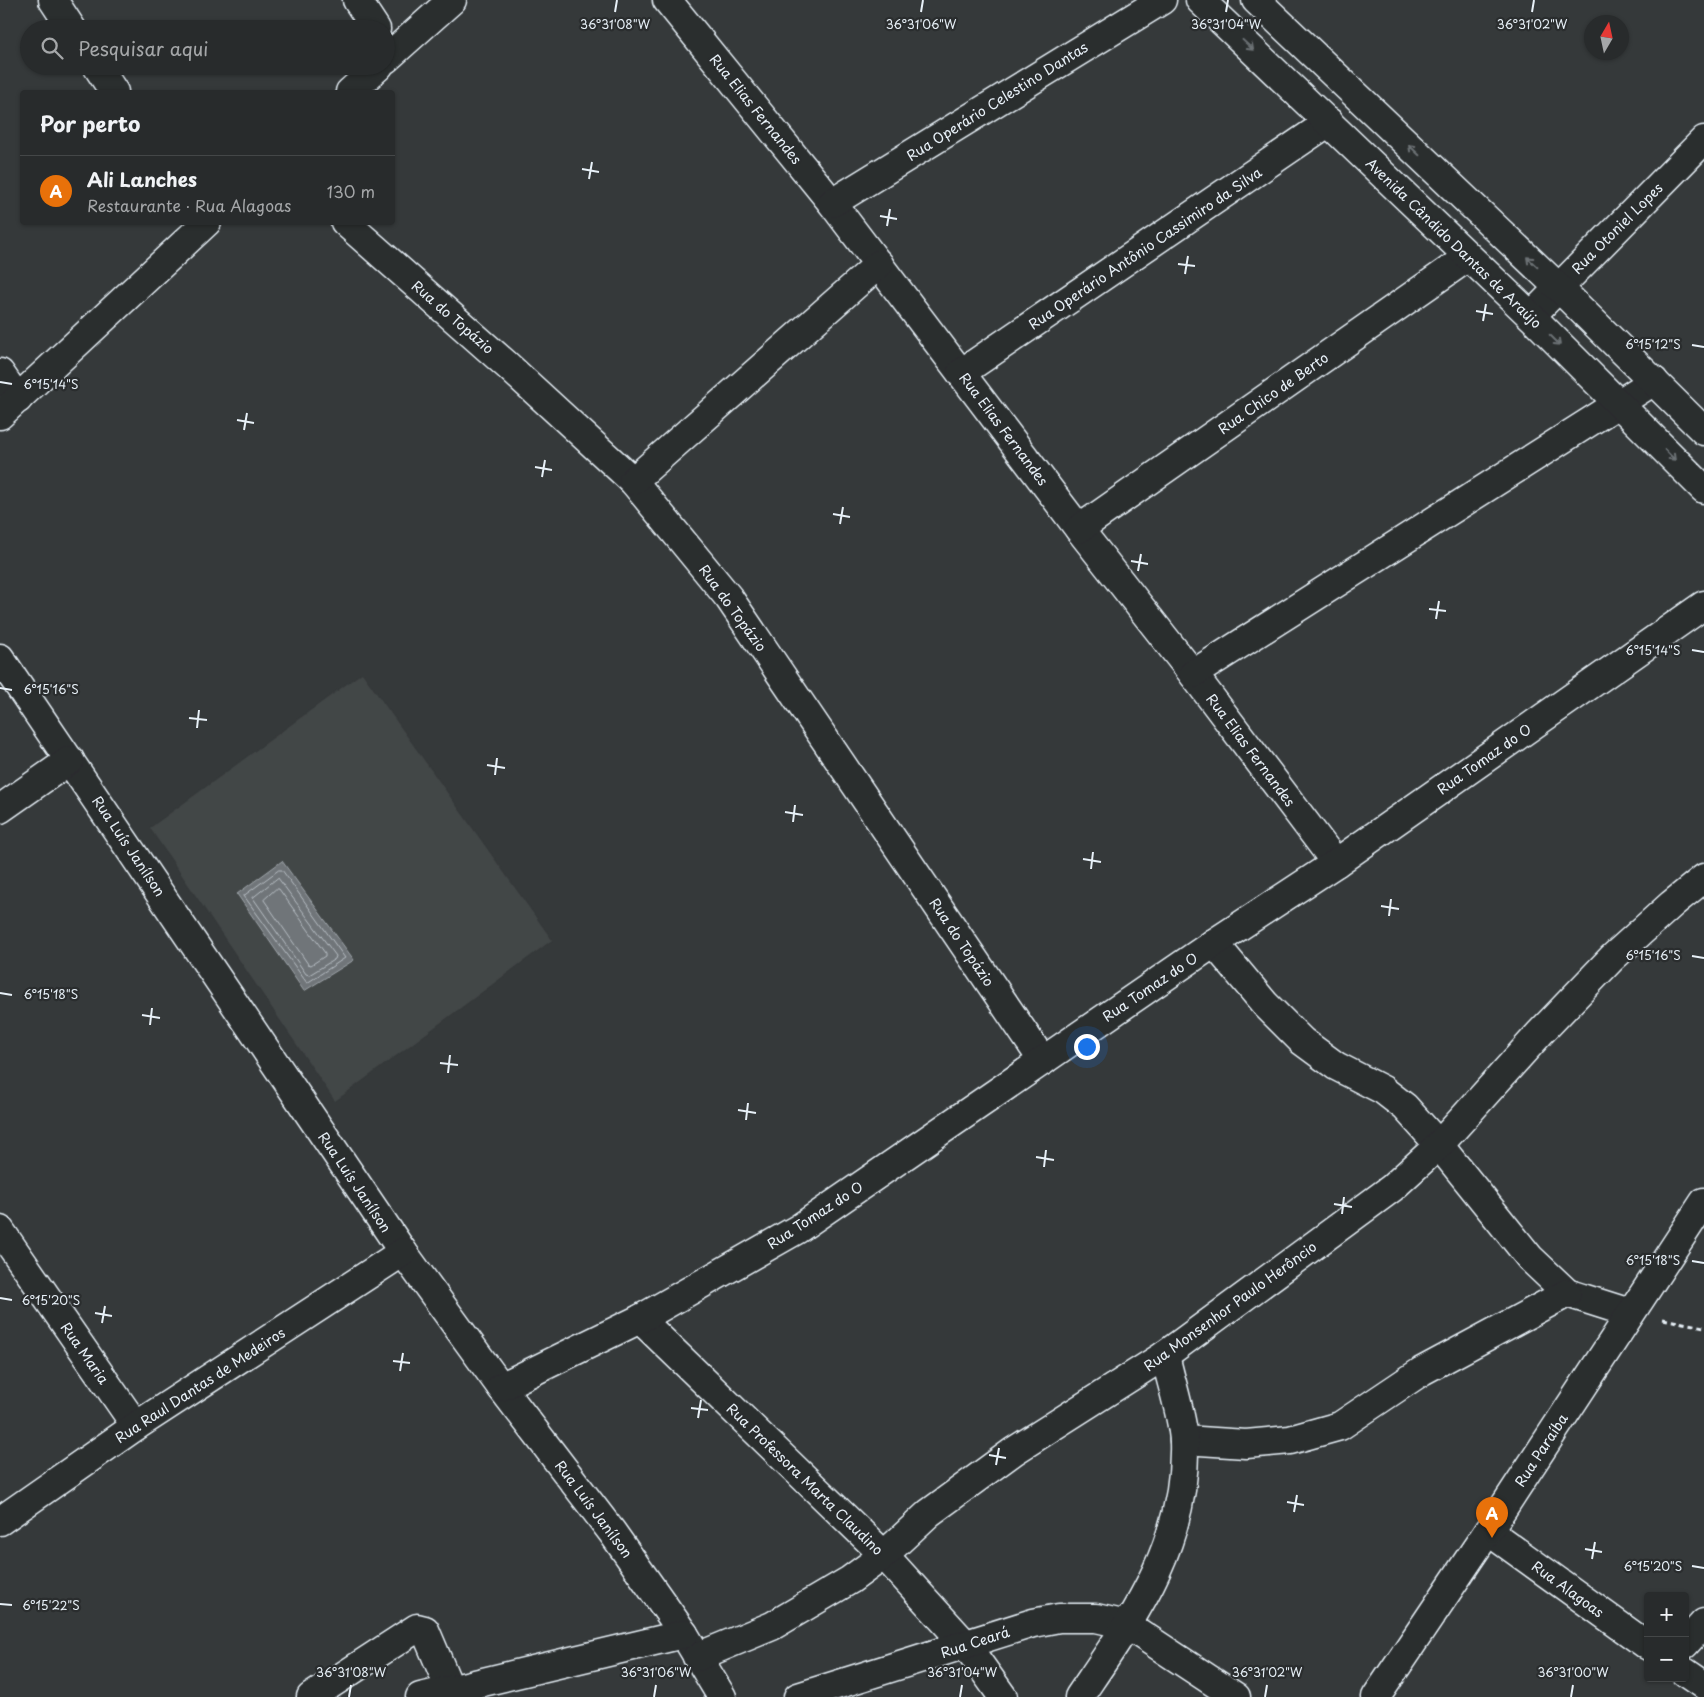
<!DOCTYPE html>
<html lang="pt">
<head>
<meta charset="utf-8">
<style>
  body { margin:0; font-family:"Playpen Sans",sans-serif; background:#343738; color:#f1f3f6 }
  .controls { position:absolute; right:15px; bottom:15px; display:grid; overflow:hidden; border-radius:5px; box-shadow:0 1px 4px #0004 }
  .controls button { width:45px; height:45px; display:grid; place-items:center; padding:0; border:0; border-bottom:1px solid #444748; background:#282b2c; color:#f1f3f6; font:25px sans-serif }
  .compass { position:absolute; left:1584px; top:15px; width:45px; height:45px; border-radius:50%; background:#282b2c; box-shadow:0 1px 4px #0004; rotate:9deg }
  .you { position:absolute; left:1086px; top:1046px; width:18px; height:18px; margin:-12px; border:4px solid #fff; border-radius:50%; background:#1a73e8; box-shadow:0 0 0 8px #1a73e833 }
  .badge { display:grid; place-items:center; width:32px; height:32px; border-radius:50%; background:#d6ab8b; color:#fff; font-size:16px; font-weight:700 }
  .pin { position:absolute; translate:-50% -41px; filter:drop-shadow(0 1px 2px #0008) }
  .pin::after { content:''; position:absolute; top:26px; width:18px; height:15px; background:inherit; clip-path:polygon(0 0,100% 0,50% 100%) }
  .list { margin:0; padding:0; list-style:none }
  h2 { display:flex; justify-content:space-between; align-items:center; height:65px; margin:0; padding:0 20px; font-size:21px }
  h2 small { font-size:16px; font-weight:400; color:#a5a7a9 }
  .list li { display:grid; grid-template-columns:32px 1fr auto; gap:15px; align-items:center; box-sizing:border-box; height:70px; padding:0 20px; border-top:1px solid #444748 }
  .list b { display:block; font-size:19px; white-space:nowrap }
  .list p { margin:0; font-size:16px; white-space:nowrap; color:#a5a7a9 }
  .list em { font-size:16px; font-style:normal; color:#a5a7a9 }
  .icon { flex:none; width:28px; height:28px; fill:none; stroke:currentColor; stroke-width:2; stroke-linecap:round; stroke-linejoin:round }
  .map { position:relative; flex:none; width:1704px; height:1697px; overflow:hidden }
  .search { position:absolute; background:#282b2c; box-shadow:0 1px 4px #0004; left:20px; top:20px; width:375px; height:55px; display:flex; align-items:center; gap:12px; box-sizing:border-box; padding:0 18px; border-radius:28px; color:#a5a7a9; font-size:19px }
  .panel { position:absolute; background:#282b2c; box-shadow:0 1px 4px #0004; left:20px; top:90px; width:375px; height:135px; border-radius:5px }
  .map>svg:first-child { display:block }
  .built { fill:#424647 }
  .water { fill:#707579; stroke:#a0a7ac }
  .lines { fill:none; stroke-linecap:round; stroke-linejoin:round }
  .shore { stroke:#b8bfc5; stroke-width:1 }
  .minor-casing { stroke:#e8f1f8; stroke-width:31 }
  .major-casing { stroke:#e8f1f8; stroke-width:31 }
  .path { stroke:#e8f1f8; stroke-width:3; stroke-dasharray:5 4; stroke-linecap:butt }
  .minor { stroke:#2a2d2e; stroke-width:28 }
  .major { stroke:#2a2d2e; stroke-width:28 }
  .oneway { stroke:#6c7275 }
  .ticks { fill:none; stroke:#e8f1f8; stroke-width:2 }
  .labels { text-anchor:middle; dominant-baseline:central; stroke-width:4.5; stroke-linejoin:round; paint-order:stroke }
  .street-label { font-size:14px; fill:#e8f1f8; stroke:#2a2d2e }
  .ticks-label { font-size:12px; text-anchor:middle; fill:#e8f1f8; stroke:#2a2d2e; stroke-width:4.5; stroke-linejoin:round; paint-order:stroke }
</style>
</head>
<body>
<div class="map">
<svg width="1704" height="1697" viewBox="0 0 1704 1697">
  <rect width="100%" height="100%" fill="#35393a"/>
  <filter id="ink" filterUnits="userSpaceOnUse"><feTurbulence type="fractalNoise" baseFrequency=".02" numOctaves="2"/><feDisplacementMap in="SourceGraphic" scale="10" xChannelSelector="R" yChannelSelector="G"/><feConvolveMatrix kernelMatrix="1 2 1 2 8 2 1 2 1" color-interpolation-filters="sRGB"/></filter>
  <g filter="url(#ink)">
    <path class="built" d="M362 673 552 940 335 1101 150 828Z"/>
    <path class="water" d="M282 861 354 960 304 991 237 894Z"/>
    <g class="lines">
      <g class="shore">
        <path d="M279 870H282L345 958 307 983 244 896Z"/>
        <path d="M278 878 336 956 335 959 309 975 306 974 253 898Z"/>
        <path d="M276 889H279L325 953V956L311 965 308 964 264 900Z"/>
      </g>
      <defs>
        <g id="minor">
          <path d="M53 0 72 29"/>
          <path d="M357 0 376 29"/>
          <path d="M667 0 832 203 1079 529 1193 674 1336 863"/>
          <path d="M97 66 114 92"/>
          <path d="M832 203 1162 0"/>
          <path d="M345 222 508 366 633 481 729 598 1043 1061"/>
          <path d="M1531 316 1704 140"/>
          <path d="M0 373 18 399"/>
          <path d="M961 373 1329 122"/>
          <path d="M633 481 879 264"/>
          <path d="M1079 529 1468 257"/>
          <path d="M0 658 403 1252 501 1387 612 1532 684 1634 722 1697"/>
          <path d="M1193 674 1654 381"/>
          <path d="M0 809 70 760"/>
          <path d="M1214 943 1265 1004 1302 1041 1336 1066 1383 1090 1405 1107 1439 1145 1530 1258 1567 1293 1630 1313"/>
          <path d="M0 1230 136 1426"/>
          <path d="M640 1319 884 1555 966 1645 1003 1697"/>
          <path d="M501 1387 640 1319 798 1229 1214 943 1336 863 1704 605"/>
          <path d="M1184 1440 1246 1444 1290 1440 1340 1426 1422 1371 1567 1293"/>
          <path d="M0 1521 136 1426 403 1252"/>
          <path d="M1488 1531 1648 1646"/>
          <path d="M1685 1644 1704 1623"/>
          <path d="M697 1657 772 1626 850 1580 884 1555 929 1513 1014 1451 1165 1355 1392 1188 1439 1145 1540 1033 1612 958 1672 904 1704 878"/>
          <path d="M1685 1672 1704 1685"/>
          <path d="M311 1697 417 1628 425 1630 450 1689"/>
          <path d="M420 1697 684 1634"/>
          <path d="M798 1697 1033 1623 1059 1618H1096L1127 1625 1236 1697"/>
          <path d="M1079 1697C1134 1616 1187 1545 1184 1441 1183 1418 1170 1379 1165 1355"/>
          <path d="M1376 1697 1488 1531 1704 1202"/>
        </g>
        <g id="major">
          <path d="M1200 0 1531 316 1704 489"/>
          <path d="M1256 0 1558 287 1704 431"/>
          <path d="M386 59 452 0"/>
          <path d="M350 92 379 66"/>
          <path d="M0 415 207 222"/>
        </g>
      </defs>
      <use href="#minor" class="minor-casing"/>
      <use href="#major" class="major-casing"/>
      <path class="path" d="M1663 1319 1704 1327"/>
      <use href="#minor" class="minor"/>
      <use href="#major" class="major"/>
    </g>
    <defs><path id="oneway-shaft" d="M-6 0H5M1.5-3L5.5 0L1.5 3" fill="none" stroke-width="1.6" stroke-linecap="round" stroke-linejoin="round" transform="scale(1.25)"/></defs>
    <g class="oneway">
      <use href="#oneway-shaft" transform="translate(1248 45) rotate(43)"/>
      <use href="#oneway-shaft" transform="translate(1414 150) rotate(-136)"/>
      <use href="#oneway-shaft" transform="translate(1532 262) rotate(-136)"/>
      <use href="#oneway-shaft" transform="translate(1555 340) rotate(45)"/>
      <use href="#oneway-shaft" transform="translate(1670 455) rotate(45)"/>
    </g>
  </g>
  <path class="ticks" d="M615 12 617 0M921 12 923 0M1226 12 1228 0M1532 12 1534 0M582 169 599 172M589 179 592 162M880 216 897 219M887 226 890 209M1178 264 1195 266M1185 274 1188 256M1476 311 1493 314M1483 321 1486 304M1692 345 1704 347M0 382 12 384M237 420 254 423M244 430 247 413M535 467 552 470M542 477 545 460M833 514 850 517M840 524 843 507M1131 561 1148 564M1138 571 1141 554M1429 609 1446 611M1436 619 1439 601M1692 650 1704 652M0 688 12 690M189 718 207 720M197 728 199 710M487 765 505 768M495 775 497 758M785 812 803 815M793 822 795 805M1083 859 1101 862M1091 869 1093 852M1381 906 1399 909M1389 916 1391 899M1692 956 1704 958M0 993 12 995M142 1015 160 1018M150 1025 152 1008M440 1063 458 1065M448 1073 450 1055M738 1110 756 1113M746 1120 748 1103M1036 1157 1054 1160M1044 1167 1046 1150M1334 1204 1352 1207M1342 1214 1344 1197M1692 1261 1704 1263M0 1298 12 1300M95 1313 112 1316M102 1323 105 1306M393 1361 410 1363M400 1371 403 1353M691 1408 708 1410M698 1418 701 1400M989 1455 1006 1458M996 1465 999 1448M1287 1502 1304 1505M1294 1512 1297 1495M1585 1549 1602 1552M1592 1559 1595 1542M1692 1566 1704 1568M0 1604 12 1605M349 1697 351 1685M654 1697 656 1685M960 1697 962 1685M1265 1697 1267 1685M1571 1697 1573 1685"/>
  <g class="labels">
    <g class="street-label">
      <text transform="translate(997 101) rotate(-32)">Rua Operário Celestino Dantas</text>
      <text transform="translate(756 109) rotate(51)">Rua Elias Fernandes</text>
      <text transform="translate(1617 228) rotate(-45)">Rua Otoniel Lopes</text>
      <text transform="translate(1454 243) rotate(44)">Avenida Cândido Dantas de Araújo</text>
      <text transform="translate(1145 248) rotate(-34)">Rua Operário Antônio Cassimiro da Silva</text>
      <text transform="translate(453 317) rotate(41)">Rua do Topázio</text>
      <text transform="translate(1273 393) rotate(-35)">Rua Chico de Berto</text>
      <text transform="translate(1004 429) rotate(53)">Rua Elias Fernandes</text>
      <text transform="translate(733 608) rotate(54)">Rua do Topázio</text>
      <text transform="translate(1251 750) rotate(53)">Rua Elias Fernandes</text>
      <text transform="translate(1484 759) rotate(-35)">Rua Tomaz do O</text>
      <text transform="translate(129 846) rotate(56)">Rua Luís Janílson</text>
      <text transform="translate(962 942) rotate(56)">Rua do Topázio</text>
      <text transform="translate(1150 987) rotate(-34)">Rua Tomaz do O</text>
      <text transform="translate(355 1182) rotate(56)">Rua Luís Janílson</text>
      <text transform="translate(815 1215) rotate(-33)">Rua Tomaz do O</text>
      <text transform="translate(1230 1306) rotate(-36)">Rua Monsenhor Paulo Herôncio</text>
      <text transform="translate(85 1353) rotate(55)">Rua Maria</text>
      <text transform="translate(200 1385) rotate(-33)">Rua Raul Dantas de Medeiros</text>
      <text transform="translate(1541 1450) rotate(-57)">Rua Paraíba</text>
      <text transform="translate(805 1479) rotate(44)">Rua Professora Marta Claudino</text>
      <text transform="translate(594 1509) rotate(53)">Rua Luís Janílson</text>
      <text transform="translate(1568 1589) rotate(36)">Rua Alagoas</text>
      <text transform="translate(975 1642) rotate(-18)">Rua Ceará</text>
    </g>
  </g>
  <g class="ticks-label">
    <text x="615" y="29">36°31'08"W</text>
    <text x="921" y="29">36°31'06"W</text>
    <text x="1226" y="29">36°31'04"W</text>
    <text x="1532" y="29">36°31'02"W</text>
    <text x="1653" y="349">6°15'12"S</text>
    <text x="51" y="389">6°15'14"S</text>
    <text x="1653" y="655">6°15'14"S</text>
    <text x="51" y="694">6°15'16"S</text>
    <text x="1653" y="960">6°15'16"S</text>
    <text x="51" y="999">6°15'18"S</text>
    <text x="1653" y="1265">6°15'18"S</text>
    <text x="51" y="1305">6°15'20"S</text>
    <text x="1653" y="1571">6°15'20"S</text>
    <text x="51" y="1610">6°15'22"S</text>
    <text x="351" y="1677">36°31'08"W</text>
    <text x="656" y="1677">36°31'06"W</text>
    <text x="962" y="1677">36°31'04"W</text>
    <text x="1267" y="1677">36°31'02"W</text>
    <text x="1573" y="1677">36°31'00"W</text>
  </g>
</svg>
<div class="controls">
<button>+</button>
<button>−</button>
</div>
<svg class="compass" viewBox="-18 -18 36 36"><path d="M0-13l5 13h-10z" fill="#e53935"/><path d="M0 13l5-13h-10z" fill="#a5a7a9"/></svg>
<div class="you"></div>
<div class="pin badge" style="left:1492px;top:1538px;background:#e8710a">A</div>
<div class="search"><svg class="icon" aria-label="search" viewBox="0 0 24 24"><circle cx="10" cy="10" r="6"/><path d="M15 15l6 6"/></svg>Pesquisar aqui</div>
<section class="panel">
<h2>Por perto<small></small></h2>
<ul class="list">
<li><span class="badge" style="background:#e8710a">A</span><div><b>Ali Lanches</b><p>Restaurante · Rua Alagoas</p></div><em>130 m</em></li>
</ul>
</section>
</div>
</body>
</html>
